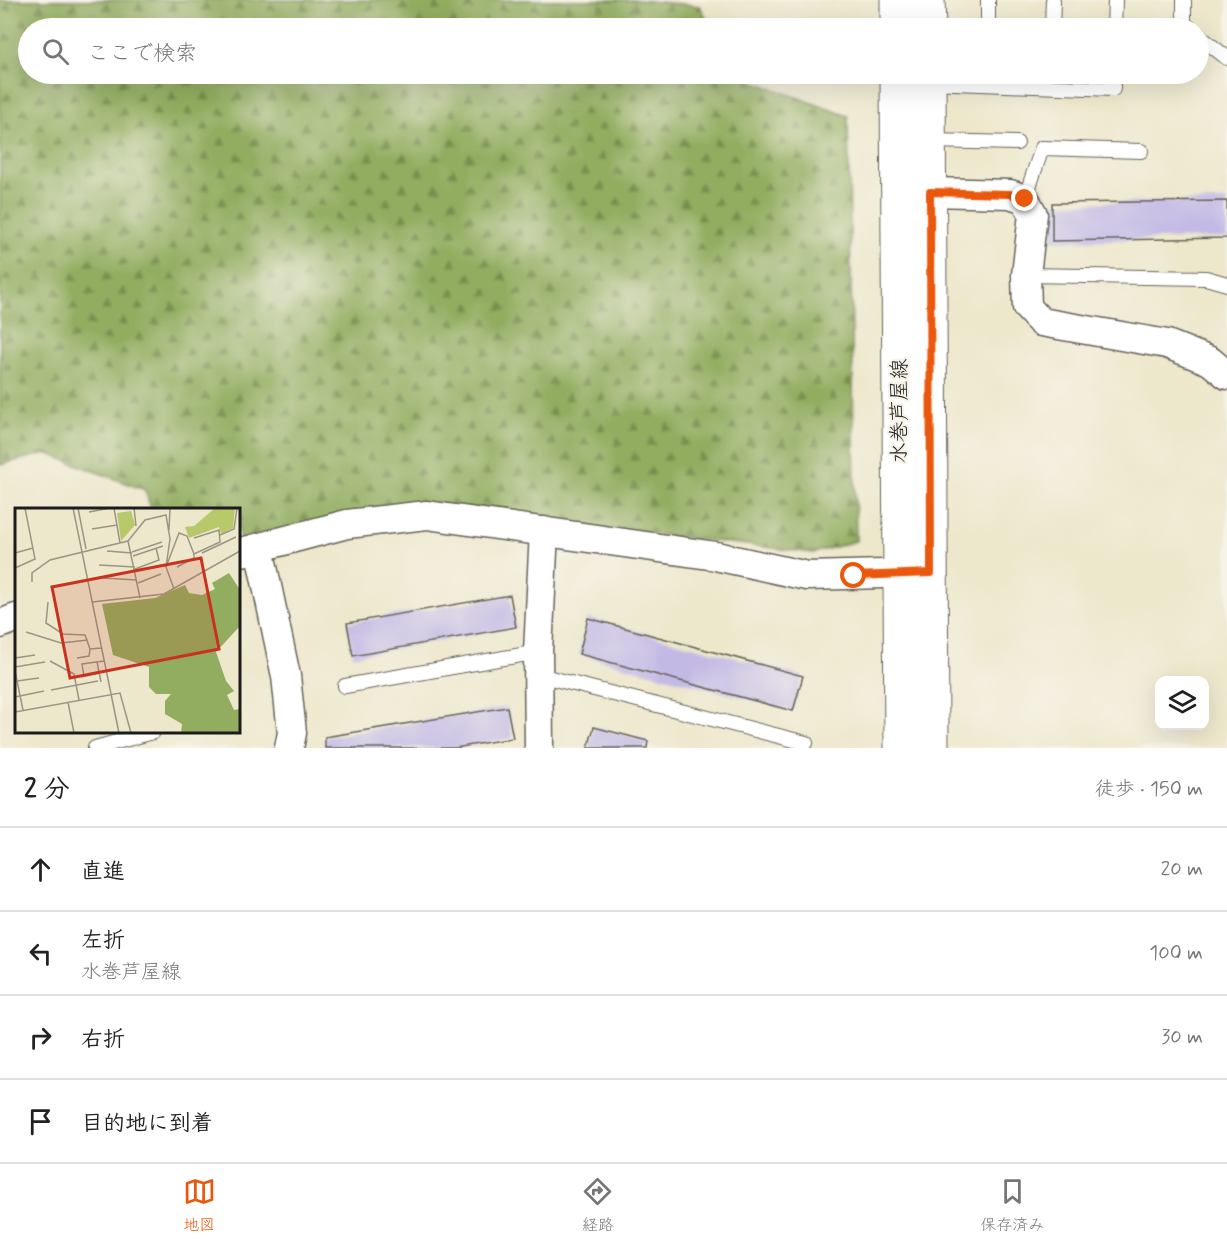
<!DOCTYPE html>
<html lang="ja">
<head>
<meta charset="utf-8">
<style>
  body { margin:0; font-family:Mynerve,"Klee One",sans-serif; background:#f6f6f6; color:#222 }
  .controls { position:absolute; right:18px; bottom:18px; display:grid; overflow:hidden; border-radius:12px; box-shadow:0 6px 24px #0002 }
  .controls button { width:54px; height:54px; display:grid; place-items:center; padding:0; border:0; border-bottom:2px solid #e0e0e0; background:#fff; color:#222; font:30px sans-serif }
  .stop { position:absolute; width:18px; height:18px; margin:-14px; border:4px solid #ea580c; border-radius:50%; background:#fff }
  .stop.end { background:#ea580c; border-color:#fff; box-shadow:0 2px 6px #0008 }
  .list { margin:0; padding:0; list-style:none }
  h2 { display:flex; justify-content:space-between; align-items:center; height:78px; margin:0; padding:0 24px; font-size:26px }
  h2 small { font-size:20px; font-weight:400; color:#767676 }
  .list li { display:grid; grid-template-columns:39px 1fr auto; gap:18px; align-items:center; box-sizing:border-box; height:84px; padding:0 24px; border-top:2px solid #e0e0e0 }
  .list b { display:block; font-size:22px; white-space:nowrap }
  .list p { margin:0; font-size:20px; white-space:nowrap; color:#767676 }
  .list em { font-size:20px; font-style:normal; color:#767676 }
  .icon { flex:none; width:33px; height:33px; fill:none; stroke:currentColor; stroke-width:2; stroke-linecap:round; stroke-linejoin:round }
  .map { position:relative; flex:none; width:1227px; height:748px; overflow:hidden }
  .search { position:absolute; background:#fff; box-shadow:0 6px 24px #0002; left:18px; right:18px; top:18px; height:66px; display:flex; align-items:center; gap:15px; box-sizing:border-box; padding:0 21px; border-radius:33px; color:#767676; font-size:22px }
  .sheet { height:414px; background:#fff }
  nav { display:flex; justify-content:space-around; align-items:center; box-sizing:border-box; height:84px; border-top:2px solid #e0e0e0; background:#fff; font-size:16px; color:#767676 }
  nav a { display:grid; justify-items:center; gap:3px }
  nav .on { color:#ea580c }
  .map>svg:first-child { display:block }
  .forest { fill:url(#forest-firs); stroke:#57643e; stroke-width:1.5 }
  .building { fill:#c2bae5 }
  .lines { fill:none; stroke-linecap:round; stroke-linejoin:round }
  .lane-casing { stroke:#656359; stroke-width:16 }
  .street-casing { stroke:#656359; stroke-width:31 }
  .secondary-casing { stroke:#656359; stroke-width:35 }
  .lane { stroke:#fff; stroke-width:14 }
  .street { stroke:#fff; stroke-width:28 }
  .secondary { stroke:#fff; stroke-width:33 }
  .route { stroke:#ea580c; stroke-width:8 }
  .labels { text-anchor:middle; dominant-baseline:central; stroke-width:4.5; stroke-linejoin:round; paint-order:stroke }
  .street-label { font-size:21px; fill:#1c1c1c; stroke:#f7f3e8 }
  .inset-road { fill:none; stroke:#999685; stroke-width:1.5 }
  .view { fill:#c8321e; fill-opacity:0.15; stroke:#c8321e; stroke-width:3 }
  .inset-edge { fill:none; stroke:#1c1c1c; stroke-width:3 }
</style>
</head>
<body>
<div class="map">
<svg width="1227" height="748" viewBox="0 0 1227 748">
  <defs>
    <pattern id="forest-firs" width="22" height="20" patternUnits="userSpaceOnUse" patternTransform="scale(1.5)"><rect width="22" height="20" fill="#92ad60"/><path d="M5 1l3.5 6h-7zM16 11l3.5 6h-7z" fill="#768c4e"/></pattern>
  </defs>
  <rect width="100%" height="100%" fill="#f7f3e8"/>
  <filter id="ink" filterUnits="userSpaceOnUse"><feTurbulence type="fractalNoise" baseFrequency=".0167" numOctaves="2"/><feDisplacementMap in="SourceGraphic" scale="12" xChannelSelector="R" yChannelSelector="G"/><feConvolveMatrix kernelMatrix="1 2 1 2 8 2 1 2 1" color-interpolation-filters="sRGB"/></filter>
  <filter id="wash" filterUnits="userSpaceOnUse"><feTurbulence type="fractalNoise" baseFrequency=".008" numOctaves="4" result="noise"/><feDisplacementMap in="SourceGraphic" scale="24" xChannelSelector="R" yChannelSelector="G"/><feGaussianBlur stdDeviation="1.35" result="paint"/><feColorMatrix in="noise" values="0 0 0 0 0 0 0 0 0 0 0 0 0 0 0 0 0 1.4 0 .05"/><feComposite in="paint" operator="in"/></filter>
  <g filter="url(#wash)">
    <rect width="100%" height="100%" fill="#ede7cb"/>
    <path class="forest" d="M0 0H640L700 6 711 28H28V74H734L848 116 856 541 814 553 520 518 239 541 238 509H151L145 490 46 453 0 465Z"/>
    <g id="blocks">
      <g class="building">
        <path d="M1227 201V238L1052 241V203Z"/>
        <path d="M510 595 516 627 353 656 347 623Z"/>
        <path d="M588 618 803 676 793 711 579 654Z"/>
        <path d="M507 707 513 738 455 748H325V737Z"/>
        <path d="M594 727 648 741 647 748H588Z"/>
      </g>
    </g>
  </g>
  <g filter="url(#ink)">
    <use href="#blocks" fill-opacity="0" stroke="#656359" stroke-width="1.5"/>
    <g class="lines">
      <defs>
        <g id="lane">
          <path d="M1184 0V24L1190 28"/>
          <path d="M988 28V0"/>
          <path d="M1052 28 1053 0"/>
          <path d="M1114 28 1115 0"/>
          <path d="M1198 35 1227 58"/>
          <path d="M929 82 1113 89V74"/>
          <path d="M929 141 1017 143"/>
          <path d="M1025 199 1042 148 1141 151"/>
          <path d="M1026 275 1206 278 1227 284"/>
          <path d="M539 675 806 743"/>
          <path d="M345 686 538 652"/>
          <path d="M95 748 153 732"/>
        </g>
        <g id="street">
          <path d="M930 192 1010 194 1025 199 1033 214 1026 275 1027 307 1041 322 1167 344 1210 361 1227 375"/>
          <path d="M259 548 286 676 292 733 289 748"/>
          <path d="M238 553 347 524 427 515 716 556 807 576 923 573"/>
          <path d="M0 624 16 618"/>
          <path d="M539 748 538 652 544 531"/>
        </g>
        <g id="secondary">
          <path d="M897 0V28"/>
          <path d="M928 0 929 28"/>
          <path d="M897 74 901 748"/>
          <path d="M929 74 932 748"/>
        </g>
      </defs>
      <use href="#lane" class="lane-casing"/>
      <use href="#street" class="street-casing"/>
      <use href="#secondary" class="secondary-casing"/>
      <use href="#lane" class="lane"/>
      <use href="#street" class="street"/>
      <use href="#secondary" class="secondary"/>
    </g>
  </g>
  <g class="lines" filter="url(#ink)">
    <path class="route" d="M854 576 931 573 930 192 1010 194 1025 199"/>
  </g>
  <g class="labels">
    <g class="street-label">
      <text transform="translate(900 411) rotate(-90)">水巻芦屋線</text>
    </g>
  </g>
  <g transform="translate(15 508)">
    <rect width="225" height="225" fill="#ede7cb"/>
    <path d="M200 0H220L218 20 206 26 204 19 174 30 170 19 179 18ZM116 3 120 17 106 33 102 5Z" fill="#b8c96c"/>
    <path d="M214 65 225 82V118L201 144 211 173 219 183 212 187 219 202 225 201V225H166L167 216 150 206V193L156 186H141L134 179V159L98 147 87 96 140 90 170 77 174 85 187 87 200 81 197 75Z" fill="#92ad60"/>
    <path class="inset-road" d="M58 0 104 225M63 0 71 41M99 0 105 35M119 0 121 18M74 4 95 0M77 21 102 17M154 22 155 0M205 27 219 21 222 0M113 33 130 12 151 7 155 31 151 59 159 81M92 43 117 45M117 44 147 34M0 45 18 40M187 45 221 29M118 48 148 38M84 57 120 59M151 59 164 25 172 28 179 46 205 34 204 22 179 30M162 59 179 50V46M0 60 20 51 10 0M120 61 144 52 141 40M88 70 122 72M17 74V65L35 52 113 33 125 90M123 75 146 66M33 94 31 115 48 126 70 127 75 141 86 140M77 94 149 86 225 43M11 124 46 135 73 132M0 150 20 147M62 150 74 148 75 141M35 153 59 166 64 192M82 154 86 174M0 159 30 154M0 163 8 202M69 168 67 156 89 153M66 169 84 165M2 173 24 170M36 182 83 173M0 189 29 183M53 194 59 225M0 204 105 185 116 225"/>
    <path class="view" d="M186 50 204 141 55 170 37 79Z"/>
    <rect width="225" height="225" class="inset-edge"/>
  </g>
</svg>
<div class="controls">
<button><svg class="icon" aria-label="layers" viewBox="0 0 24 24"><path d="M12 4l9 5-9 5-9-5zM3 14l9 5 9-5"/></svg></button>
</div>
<div class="stop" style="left:854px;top:576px"></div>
<div class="stop end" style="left:1025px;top:199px"></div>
<div class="search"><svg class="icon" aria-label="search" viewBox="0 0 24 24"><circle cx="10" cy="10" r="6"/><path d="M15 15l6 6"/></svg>ここで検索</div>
</div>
<section class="sheet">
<h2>2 分<small>徒歩 · 150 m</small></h2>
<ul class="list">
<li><svg class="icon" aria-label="ahead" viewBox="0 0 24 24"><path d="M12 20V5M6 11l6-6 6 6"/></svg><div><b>直進</b></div><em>20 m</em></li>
<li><svg class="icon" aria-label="left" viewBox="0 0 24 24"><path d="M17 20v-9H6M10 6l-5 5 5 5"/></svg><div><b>左折</b><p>水巻芦屋線</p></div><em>100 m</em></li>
<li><svg class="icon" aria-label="right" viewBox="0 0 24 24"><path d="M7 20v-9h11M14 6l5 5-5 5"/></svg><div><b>右折</b></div><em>30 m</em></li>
<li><svg class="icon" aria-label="arrive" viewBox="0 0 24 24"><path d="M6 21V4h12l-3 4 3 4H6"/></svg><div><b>目的地に到着</b></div></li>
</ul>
</section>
<nav>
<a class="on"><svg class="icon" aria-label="map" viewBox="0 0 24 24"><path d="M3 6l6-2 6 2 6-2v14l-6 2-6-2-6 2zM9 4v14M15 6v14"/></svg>地図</a>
<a><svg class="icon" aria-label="directions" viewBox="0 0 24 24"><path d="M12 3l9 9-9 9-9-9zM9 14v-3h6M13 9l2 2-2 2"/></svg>経路</a>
<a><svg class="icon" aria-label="saved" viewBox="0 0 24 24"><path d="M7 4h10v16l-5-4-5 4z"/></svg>保存済み</a>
</nav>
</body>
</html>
